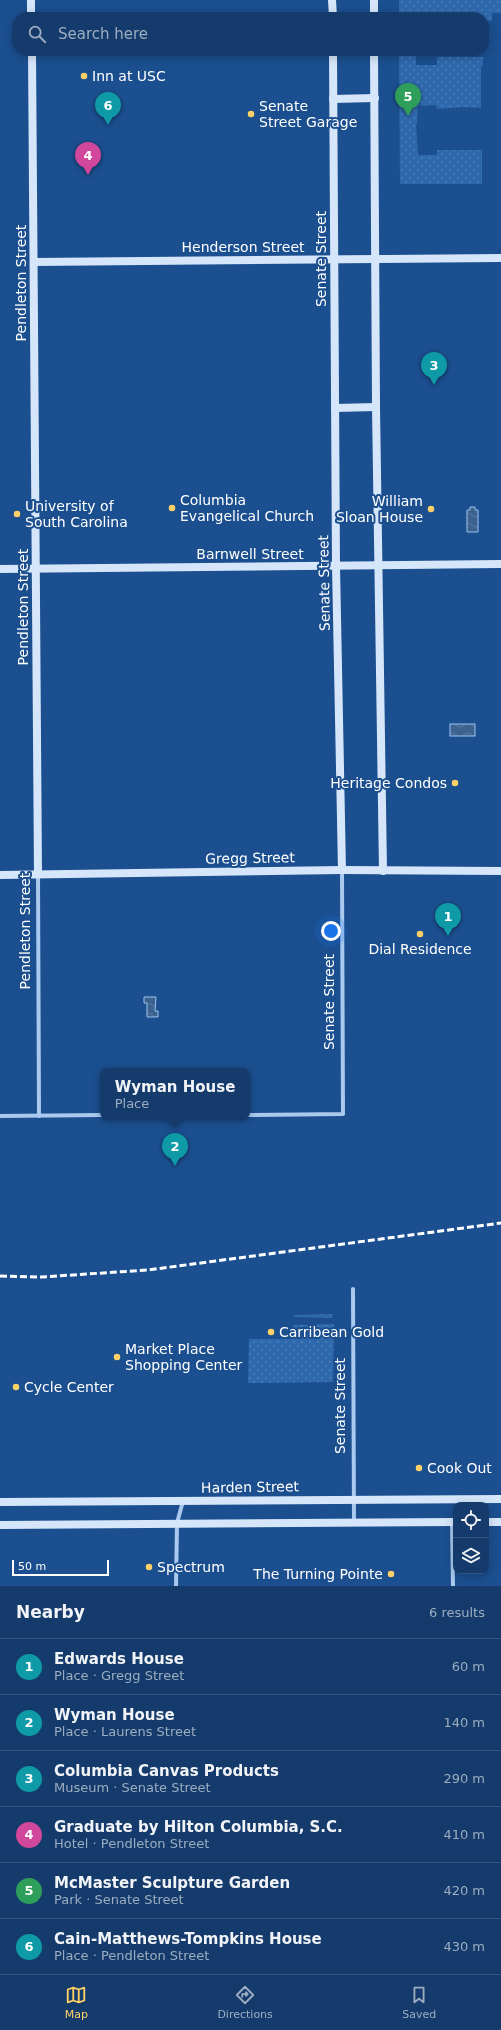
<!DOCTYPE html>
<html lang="en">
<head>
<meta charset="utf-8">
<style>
  body { margin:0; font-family:"DejaVu Sans",sans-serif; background:#1d4271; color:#f1f3f6 }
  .controls { position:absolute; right:12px; bottom:12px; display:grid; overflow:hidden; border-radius:8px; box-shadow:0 2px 10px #0003 }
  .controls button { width:36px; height:36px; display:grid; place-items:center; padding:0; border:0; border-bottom:1px solid #33557e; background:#143b6b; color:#f1f3f6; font:20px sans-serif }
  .scale { position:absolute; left:12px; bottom:10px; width:97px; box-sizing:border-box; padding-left:4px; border:2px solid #fff; border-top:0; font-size:11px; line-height:14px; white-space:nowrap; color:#fff; -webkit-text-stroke:3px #1b4f8f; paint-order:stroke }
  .you { position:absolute; left:331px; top:931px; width:14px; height:14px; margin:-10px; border:3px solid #fff; border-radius:50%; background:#1a73e8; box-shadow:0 0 0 6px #1a73e833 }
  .badge { display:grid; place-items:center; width:26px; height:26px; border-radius:50%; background:#ffd166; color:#fff; font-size:13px; font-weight:700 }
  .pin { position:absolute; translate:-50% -33px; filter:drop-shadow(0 1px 2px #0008) }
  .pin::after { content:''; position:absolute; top:21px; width:14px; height:12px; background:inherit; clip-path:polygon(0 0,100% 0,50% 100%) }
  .popup { position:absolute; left:100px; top:1068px; width:150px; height:52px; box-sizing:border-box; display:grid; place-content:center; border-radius:8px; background:#143b6b; filter:drop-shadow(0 1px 3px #0005); font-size:13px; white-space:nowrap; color:#9dadc1 }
  .popup b { font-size:15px; color:#f1f3f6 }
  .popup::after { content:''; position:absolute; left:50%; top:100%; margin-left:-8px; border:8px solid transparent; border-top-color:#143b6b }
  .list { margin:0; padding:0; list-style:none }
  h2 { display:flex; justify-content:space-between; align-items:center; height:52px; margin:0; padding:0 16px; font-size:17px }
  h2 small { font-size:13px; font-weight:400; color:#9dadc1 }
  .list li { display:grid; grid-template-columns:26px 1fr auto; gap:12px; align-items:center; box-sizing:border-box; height:56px; padding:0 16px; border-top:1px solid #33557e }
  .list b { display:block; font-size:15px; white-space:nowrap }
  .list p { margin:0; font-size:13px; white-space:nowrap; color:#9dadc1 }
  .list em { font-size:13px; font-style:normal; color:#9dadc1 }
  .icon { flex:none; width:22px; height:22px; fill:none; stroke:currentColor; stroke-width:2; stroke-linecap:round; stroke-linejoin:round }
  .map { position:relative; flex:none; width:501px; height:1586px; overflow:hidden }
  .search { position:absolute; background:#143b6b; box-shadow:0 2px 10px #0003; left:12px; right:12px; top:12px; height:44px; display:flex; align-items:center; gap:10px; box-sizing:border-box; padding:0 14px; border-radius:16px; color:#9dadc1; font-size:15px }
  .sheet { height:388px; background:#143b6b }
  nav { display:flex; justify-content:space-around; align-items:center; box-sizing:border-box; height:56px; border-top:1px solid #33557e; background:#143b6b; font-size:11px; color:#9dadc1 }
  nav a { display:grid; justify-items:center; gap:2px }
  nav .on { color:#ffd166 }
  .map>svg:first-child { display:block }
  .grass { fill:url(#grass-dots) }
  .water { fill:url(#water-waves); stroke:#9cc4f0 }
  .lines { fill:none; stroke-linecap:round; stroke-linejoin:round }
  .street { stroke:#a9c9ee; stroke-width:4 }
  .secondary { stroke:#d6e6fa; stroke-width:8 }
  .rail { stroke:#fff; stroke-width:3; stroke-dasharray:7 3; stroke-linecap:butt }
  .poi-dot { fill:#ffd166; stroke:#1b4f8f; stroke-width:1.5 }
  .labels { text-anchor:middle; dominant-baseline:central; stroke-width:4; stroke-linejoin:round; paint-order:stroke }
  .poi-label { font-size:14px; fill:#fff; stroke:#1b4f8f; text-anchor:start }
  .street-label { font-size:14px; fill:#fff; stroke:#1b4f8f }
</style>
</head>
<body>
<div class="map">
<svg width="501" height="1586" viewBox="0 0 501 1586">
  <defs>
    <pattern id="grass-dots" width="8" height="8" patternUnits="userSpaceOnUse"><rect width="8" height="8" fill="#2e69ad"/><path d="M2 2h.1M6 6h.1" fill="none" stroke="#4d80b9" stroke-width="1.8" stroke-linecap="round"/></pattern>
    <pattern id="water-waves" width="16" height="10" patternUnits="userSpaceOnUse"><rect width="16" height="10" fill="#3c6290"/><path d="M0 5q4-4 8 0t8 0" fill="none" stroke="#597aa1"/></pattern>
  </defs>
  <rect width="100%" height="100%" fill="#1b4f8f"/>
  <g class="grass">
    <path d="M399 0H501V13H492V21H484V17H437L436 14H416V17H399Z"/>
    <path d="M399 51H416V65H437V57H483V65L481 66V108L464 107 437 109 436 105 418 106 417 124 416 125 418 155H437V150H482V184H400Z"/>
    <path d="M333 1314 332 1318 294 1317V1315Z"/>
    <path d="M334 1324 333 1382 248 1383 249 1339H293L294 1325Z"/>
  </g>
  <g class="water">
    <path d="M470 507H475V510H478V532H467V510H470Z"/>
    <rect x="450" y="724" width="25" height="12"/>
    <path d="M144 997H156L155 1011H158V1017H147V1003H144Z"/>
  </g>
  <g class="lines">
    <g class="street">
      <path d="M38 874 39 1116"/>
      <path d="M247 1115 343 1114 342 870"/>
      <path d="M0 1116 103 1115"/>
      <path d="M353 1289 354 1522"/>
      <path d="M452 1522 453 1586"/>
      <path d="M176 1586 177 1523 183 1501"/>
    </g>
    <g class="secondary">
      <path d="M31 0V17"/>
      <path d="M332 0 333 17"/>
      <path d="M374 0V17"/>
      <path d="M32 51 38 874"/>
      <path d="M333 51 336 566 342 870"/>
      <path d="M374 51 376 407 383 871"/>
      <path d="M333 99 375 98"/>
      <path d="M34 262 501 258"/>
      <path d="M335 408 376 407"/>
      <path d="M0 569 501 564"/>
      <path d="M0 875 342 870 501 871"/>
      <path d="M0 1502 501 1499"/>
      <path d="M486 1522H501"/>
      <path d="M0 1525 456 1522"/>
    </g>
    <path class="rail" d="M0 1276 42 1277 148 1270 501 1223"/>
  </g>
  <g class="poi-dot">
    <circle cx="84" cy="76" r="4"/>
    <circle cx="251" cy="114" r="4"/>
    <circle cx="172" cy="508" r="4"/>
    <circle cx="431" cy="509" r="4"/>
    <circle cx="17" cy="514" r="4"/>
    <circle cx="455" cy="783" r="4"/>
    <circle cx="420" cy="934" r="4"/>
    <circle cx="271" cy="1332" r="4"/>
    <circle cx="117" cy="1357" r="4"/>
    <circle cx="16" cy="1387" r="4"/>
    <circle cx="419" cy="1468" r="4"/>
    <circle cx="149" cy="1567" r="4"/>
    <circle cx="391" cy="1574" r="4"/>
  </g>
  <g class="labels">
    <g class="poi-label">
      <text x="92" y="76">Inn at USC</text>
      <text x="259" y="106">Senate<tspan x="259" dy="16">Street Garage</tspan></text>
      <text x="180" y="500">Columbia<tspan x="180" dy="16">Evangelical Church</tspan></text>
      <text x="423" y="501" text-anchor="end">William<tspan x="423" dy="16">Sloan House</tspan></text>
      <text x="25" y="506">University of<tspan x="25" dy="16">South Carolina</tspan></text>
      <text x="447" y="783" text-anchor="end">Heritage Condos</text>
      <text x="420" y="949" text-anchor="middle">Dial Residence</text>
      <text x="279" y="1332">Carribean Gold</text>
      <text x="125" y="1349">Market Place<tspan x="125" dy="16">Shopping Center</tspan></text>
      <text x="24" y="1387">Cycle Center</text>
      <text x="427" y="1468">Cook Out</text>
      <text x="157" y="1567">Spectrum</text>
      <text x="383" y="1574" text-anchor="end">The Turning Pointe</text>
    </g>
    <g class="street-label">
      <text x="243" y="247">Henderson Street</text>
      <text transform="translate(321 259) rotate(-90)">Senate Street</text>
      <text transform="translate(21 283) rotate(-90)">Pendleton Street</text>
      <text x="250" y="554">Barnwell Street</text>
      <text transform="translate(324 583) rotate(-91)">Senate Street</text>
      <text transform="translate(23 607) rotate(-90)">Pendleton Street</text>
      <text transform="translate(250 858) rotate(-1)">Gregg Street</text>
      <text transform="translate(25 931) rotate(-90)">Pendleton Street</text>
      <text transform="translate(329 1002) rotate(-90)">Senate Street</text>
      <text transform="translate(340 1406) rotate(-90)">Senate Street</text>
      <text transform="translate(250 1487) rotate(-1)">Harden Street</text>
    </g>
  </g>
</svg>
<div class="controls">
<button><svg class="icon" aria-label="locate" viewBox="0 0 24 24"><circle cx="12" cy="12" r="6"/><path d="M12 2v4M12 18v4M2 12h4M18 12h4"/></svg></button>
<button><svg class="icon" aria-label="layers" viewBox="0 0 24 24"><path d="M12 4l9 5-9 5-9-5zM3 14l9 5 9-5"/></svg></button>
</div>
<div class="scale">50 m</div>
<div class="you"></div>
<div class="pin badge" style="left:448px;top:936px;background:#0f9aa8">1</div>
<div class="pin badge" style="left:175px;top:1166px;background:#0f9aa8">2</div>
<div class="popup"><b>Wyman House</b>Place</div>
<div class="pin badge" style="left:434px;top:385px;background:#0f9aa8">3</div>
<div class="pin badge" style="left:88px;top:175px;background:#d1479c">4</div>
<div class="pin badge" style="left:408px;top:116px;background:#2e9e5b">5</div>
<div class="pin badge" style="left:108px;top:125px;background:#0f9aa8">6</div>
<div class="search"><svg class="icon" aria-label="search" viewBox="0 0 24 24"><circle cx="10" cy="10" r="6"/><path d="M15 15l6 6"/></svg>Search here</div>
</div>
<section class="sheet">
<h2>Nearby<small>6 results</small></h2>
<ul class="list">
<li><span class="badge" style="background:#0f9aa8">1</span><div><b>Edwards House</b><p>Place · Gregg Street</p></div><em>60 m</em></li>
<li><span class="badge" style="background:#0f9aa8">2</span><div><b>Wyman House</b><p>Place · Laurens Street</p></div><em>140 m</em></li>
<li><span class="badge" style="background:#0f9aa8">3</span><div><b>Columbia Canvas Products</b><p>Museum · Senate Street</p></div><em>290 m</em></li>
<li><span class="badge" style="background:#d1479c">4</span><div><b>Graduate by Hilton Columbia, S.C.</b><p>Hotel · Pendleton Street</p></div><em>410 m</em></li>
<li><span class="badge" style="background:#2e9e5b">5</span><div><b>McMaster Sculpture Garden</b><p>Park · Senate Street</p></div><em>420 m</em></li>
<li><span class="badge" style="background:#0f9aa8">6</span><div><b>Cain-Matthews-Tompkins House</b><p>Place · Pendleton Street</p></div><em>430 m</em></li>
</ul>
</section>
<nav>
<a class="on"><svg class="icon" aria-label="map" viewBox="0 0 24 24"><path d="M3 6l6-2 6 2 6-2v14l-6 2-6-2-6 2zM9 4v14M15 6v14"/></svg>Map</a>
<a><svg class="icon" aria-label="directions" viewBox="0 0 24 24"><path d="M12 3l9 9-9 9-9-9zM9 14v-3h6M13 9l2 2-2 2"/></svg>Directions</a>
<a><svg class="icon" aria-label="saved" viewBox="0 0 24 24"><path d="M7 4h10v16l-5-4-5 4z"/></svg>Saved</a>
</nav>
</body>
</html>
